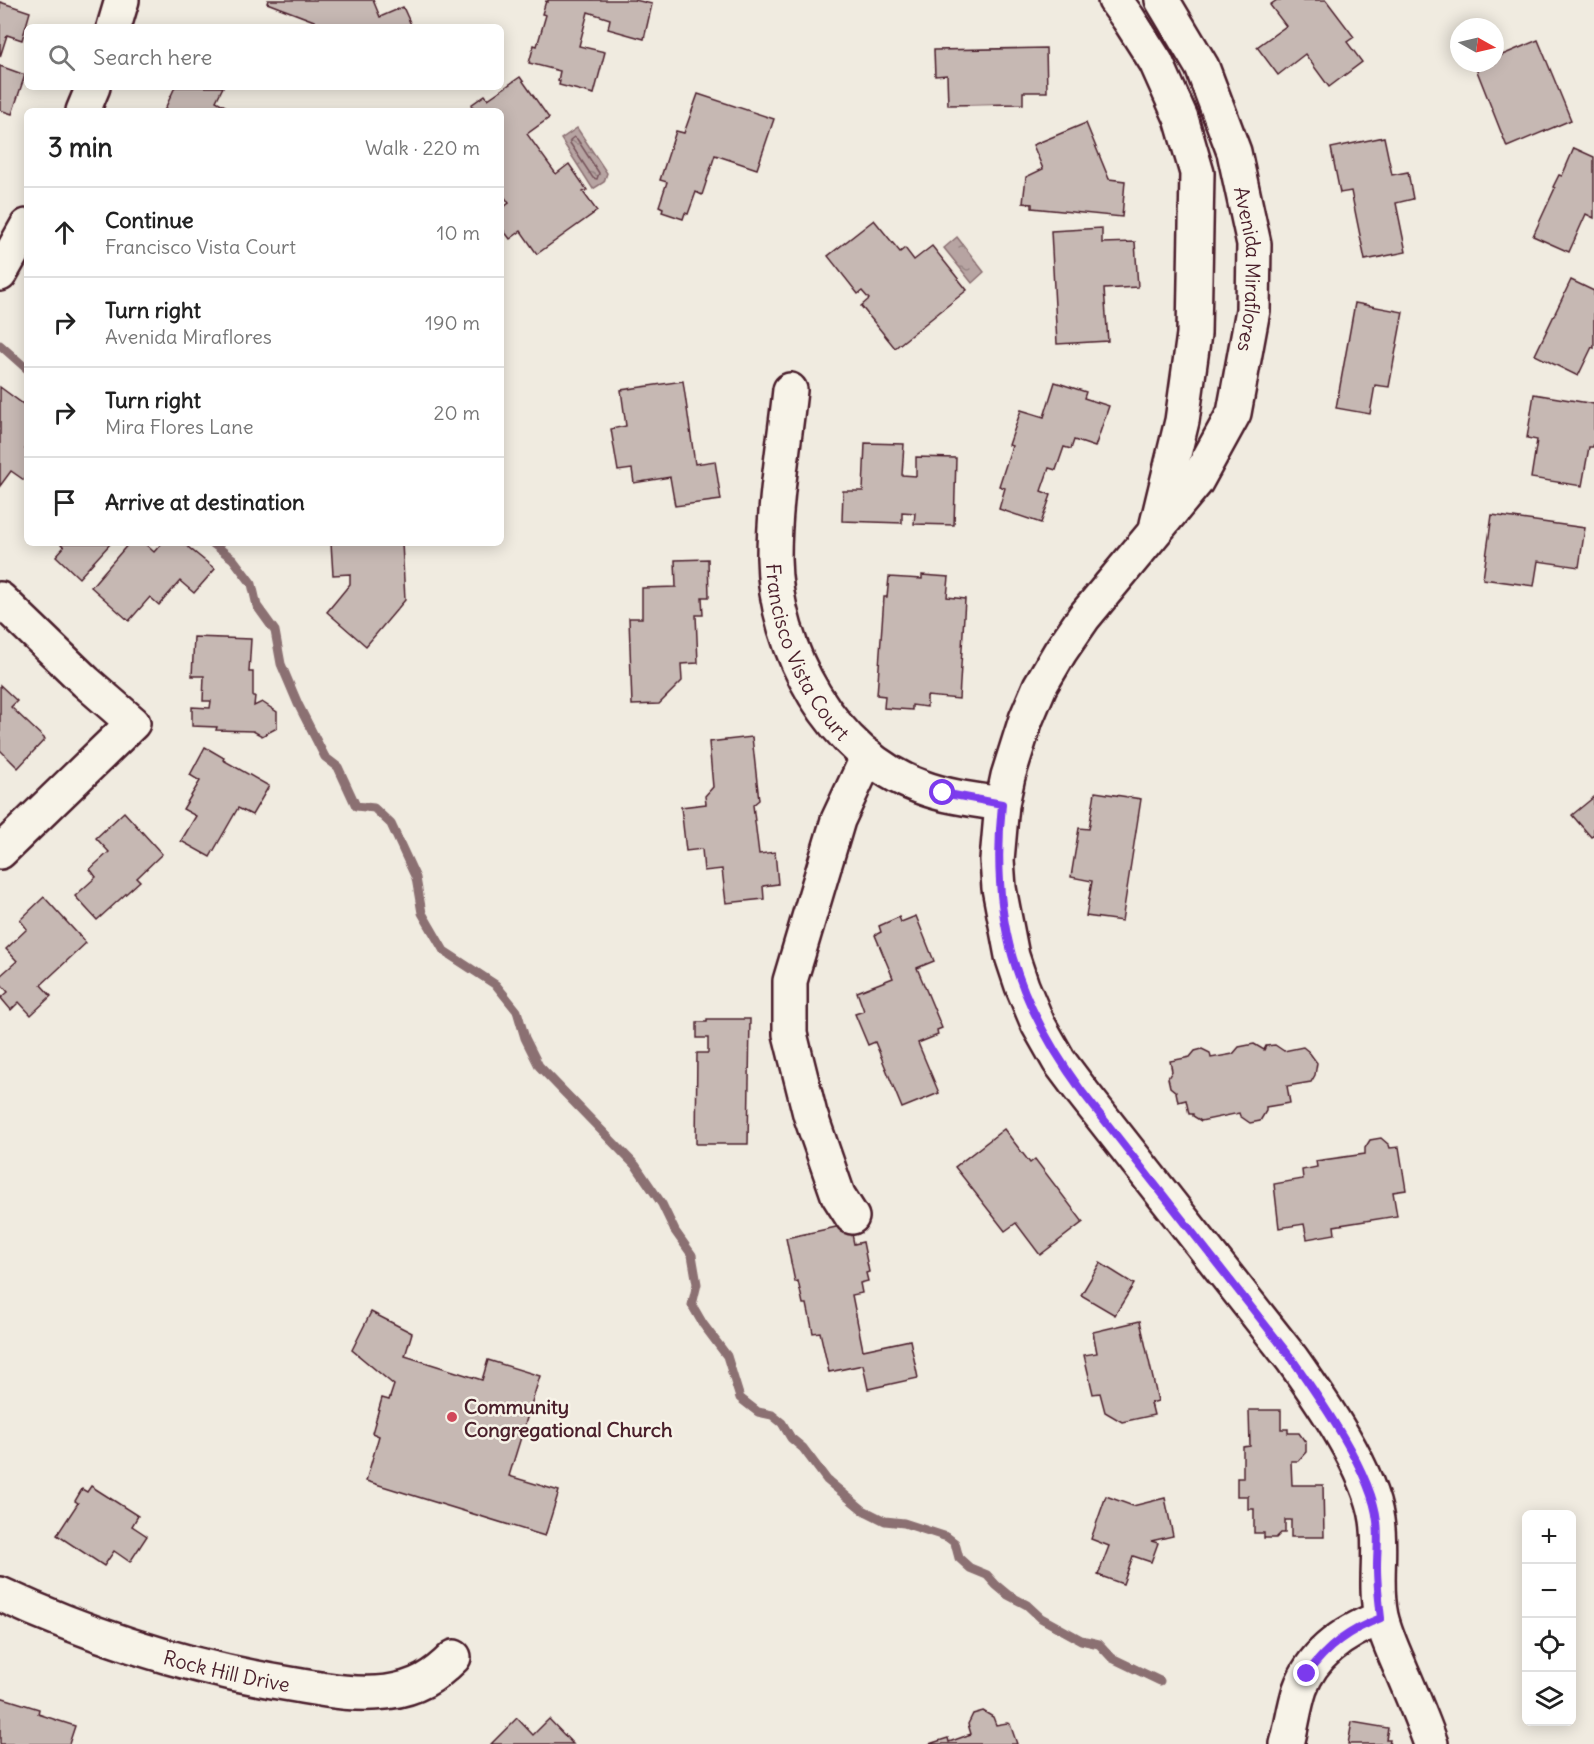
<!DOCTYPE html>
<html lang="en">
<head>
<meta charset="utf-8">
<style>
  body { margin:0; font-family:Delius,sans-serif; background:#f6f6f6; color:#222 }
  .controls { position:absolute; right:18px; bottom:18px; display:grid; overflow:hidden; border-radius:9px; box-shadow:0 3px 15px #0003 }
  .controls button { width:54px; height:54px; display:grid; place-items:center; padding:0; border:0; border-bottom:2px solid #e0e0e0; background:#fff; color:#222; font:30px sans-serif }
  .compass { position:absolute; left:1450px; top:18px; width:54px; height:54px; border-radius:50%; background:#fff; box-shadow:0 3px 15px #0003; rotate:98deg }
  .stop { position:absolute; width:18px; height:18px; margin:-14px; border:4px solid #7c3aed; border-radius:50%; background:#fff }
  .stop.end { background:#7c3aed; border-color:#fff; box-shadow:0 2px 6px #0008 }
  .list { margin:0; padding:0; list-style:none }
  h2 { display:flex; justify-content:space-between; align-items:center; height:78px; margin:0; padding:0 24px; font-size:26px }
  h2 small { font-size:20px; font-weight:400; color:#767676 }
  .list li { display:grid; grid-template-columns:39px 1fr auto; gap:18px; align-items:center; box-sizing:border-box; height:90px; padding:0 24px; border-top:2px solid #e0e0e0 }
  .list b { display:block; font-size:22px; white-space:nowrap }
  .list p { margin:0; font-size:20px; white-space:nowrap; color:#767676 }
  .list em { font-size:20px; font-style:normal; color:#767676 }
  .icon { flex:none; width:33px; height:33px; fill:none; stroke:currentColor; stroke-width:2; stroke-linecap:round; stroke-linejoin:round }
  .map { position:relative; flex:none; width:1594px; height:1744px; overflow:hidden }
  .search { position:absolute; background:#fff; box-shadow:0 3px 15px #0003; left:24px; top:24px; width:480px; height:66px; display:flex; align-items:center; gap:15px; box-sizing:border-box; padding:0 21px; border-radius:9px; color:#767676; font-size:22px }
  .panel { position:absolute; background:#fff; box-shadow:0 3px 15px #0003; left:24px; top:108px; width:480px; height:438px; border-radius:9px }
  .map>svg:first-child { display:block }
  .water { fill:url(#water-ripples); stroke:#8b6f72; stroke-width:1.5 }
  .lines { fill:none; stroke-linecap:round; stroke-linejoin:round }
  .shore { stroke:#76545b; stroke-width:1.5 }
  .stream { stroke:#8b6f72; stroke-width:9 }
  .building { fill:#c6b8b3; stroke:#4a1f2b; stroke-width:1.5 }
  .minor-casing { stroke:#4a1f2b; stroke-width:38 }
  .minor { stroke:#f7f3e8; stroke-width:33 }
  .route { stroke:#7c3aed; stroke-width:8 }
  .poi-dot { fill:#d1495b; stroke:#f7f3e8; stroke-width:2 }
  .labels { text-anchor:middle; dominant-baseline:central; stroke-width:5; stroke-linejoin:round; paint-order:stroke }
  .street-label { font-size:20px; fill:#4a1f2b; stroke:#f7f3e8 }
  .poi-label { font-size:20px; font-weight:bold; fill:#4a1f2b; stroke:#f7f3e8; text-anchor:start }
</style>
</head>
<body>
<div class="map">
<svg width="1594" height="1744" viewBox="0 0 1594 1744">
  <defs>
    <pattern id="water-ripples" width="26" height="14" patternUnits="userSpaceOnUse" patternTransform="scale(1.5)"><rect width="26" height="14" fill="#b7a4a2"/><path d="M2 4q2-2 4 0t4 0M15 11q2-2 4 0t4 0" fill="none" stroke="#978584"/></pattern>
  </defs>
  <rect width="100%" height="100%" fill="#f0ebe0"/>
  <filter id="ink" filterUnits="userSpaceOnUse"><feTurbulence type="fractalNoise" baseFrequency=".0167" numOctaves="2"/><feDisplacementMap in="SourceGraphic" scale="12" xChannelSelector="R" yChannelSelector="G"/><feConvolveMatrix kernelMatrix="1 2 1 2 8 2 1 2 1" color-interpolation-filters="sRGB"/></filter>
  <g filter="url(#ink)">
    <g class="water">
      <path d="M577 128 607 173 604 182 593 189 561 139Z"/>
      <path d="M957 237 984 272 972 283 944 248Z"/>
    </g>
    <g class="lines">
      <path class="shore" d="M574 137 577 139 599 173 597 179 593 178 570 143V140Z"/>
      <g class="stream">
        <path d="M0 345 27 369"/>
        <path d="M212 543 233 559 252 584 257 606 275 631 281 664 298 704 325 757 338 767 356 806 374 808 391 824 416 878 422 913 444 951 496 985 517 1011 525 1038 539 1066 636 1166 662 1204 675 1231 692 1255 697 1284 692 1305 703 1324 727 1356 740 1398 758 1412 772 1415 782 1423 791 1438 803 1448 827 1480 863 1510 885 1521 904 1523 947 1537 955 1543 959 1558 970 1568 987 1575 996 1585 1008 1595 1027 1605 1041 1618 1081 1640 1099 1644 1112 1658 1160 1681"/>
      </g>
    </g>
    <g class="building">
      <path d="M268 0H373L380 17 403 7 412 27H319L314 21 267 3Z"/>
      <path d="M548 0H635L652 4 644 39 608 29 610 19 588 12 579 46 605 52 594 94 559 85 560 81H558L560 71 529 63 534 45 537 46 546 15 542 14 546 1 548 2Z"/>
      <path d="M1277 0H1326L1354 37 1347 42 1362 62 1329 87 1305 54 1278 75 1257 47 1286 26 1270 5Z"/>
      <path d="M0 2 30 12 22 40 7 35 0 57Z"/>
      <path d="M1538 40 1571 120 1507 147 1475 66 1483 63H1495V58Z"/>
      <path d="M1046 48 1047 92H1023V104L948 105 947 75 935 76 934 50Z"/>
      <path d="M0 66 25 75 12 114 0 110Z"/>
      <path d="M520 77 549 118 527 134 556 174 569 164 587 190 583 192 597 211 537 254 521 231 510 239 501 227V209L509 203 501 192V111H471L474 109 471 105 485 95 488 99Z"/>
      <path d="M175 87H223L216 101 227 107 225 111H164Z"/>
      <path d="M698 94 774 119 757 169 715 155 702 195 696 192 688 214 685 213 683 219 662 212 663 208 659 206 667 182 660 180 676 131 684 133Z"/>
      <path d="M1086 123 1109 179 1125 181 1122 217 1032 208V204L1023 203 1026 177 1043 169 1033 145Z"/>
      <path d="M1384 137 1392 175 1408 172 1413 199 1396 203 1406 252 1365 260 1351 191 1340 193 1331 148Z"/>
      <path d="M1574 148 1594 157V218L1586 214 1569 252 1533 236 1555 188 1553 187 1559 175 1562 176Z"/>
      <path d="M874 220 900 252 905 248 914 260 932 246 967 290 895 348 861 306 869 299 862 291 858 294 828 256Z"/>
      <path d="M1102 228V243L1135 242 1138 287 1104 289 1108 341 1057 344 1051 231Z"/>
      <path d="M1571 280 1594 291V348L1592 347 1578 376 1535 355Z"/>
      <path d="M1355 303 1403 312 1389 387 1375 385 1370 414 1336 408Z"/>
      <path d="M683 381 695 464 715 461 721 500 675 506 670 477 634 483 632 469 618 471 611 429 626 426 621 390Z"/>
      <path d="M1055 382 1086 392 1084 398 1109 406 1095 447 1074 440 1071 449 1064 447 1056 470 1049 468 1041 491 1051 495 1041 523 999 509 1005 488 999 486 1012 446 1009 445 1021 410 1044 417Z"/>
      <path d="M0 387 27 407V447L25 449 27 451V475L24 480 11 471 0 486Z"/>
      <path d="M1534 394 1594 404V443L1593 447H1589L1582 486 1531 478 1537 440 1527 438Z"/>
      <path d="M865 443 904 444 902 475 916 476V457L956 458 954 525 914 524 915 513 902 512V523L842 521 843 491H863Z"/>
      <path d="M1492 515 1585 528 1579 567 1538 561 1534 586 1483 579Z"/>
      <path d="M60 543H111L79 578 56 556 64 547Z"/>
      <path d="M129 543H144L154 552 162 543H183L215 569 194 593 180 581 159 605 150 597 129 621 91 587Z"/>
      <path d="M331 543H402L405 600 366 646 327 612 350 584V574L333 575Z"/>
      <path d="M708 559 709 597H702L703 615H696L698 663 681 664 682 681 659 704 632 705 629 618H642V588L676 587 675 560Z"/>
      <path d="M922 575 949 577 947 597 965 599 959 699 927 696V707L912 705V710L884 708 885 696 877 695 884 597H887L889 577 922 579Z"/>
      <path d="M194 637 251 639 249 672H253V696H255L254 706 262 702 277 712V728L262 736 253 731 216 730 217 727 192 726V707L210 708 211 701H203L204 676H192Z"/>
      <path d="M0 685 17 701 11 707 45 739 18 768 0 750Z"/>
      <path d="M752 737 759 800 753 805 759 854 775 852 778 884 763 886 764 899 726 903 722 869 704 871 702 849 686 851 681 807 706 804 705 796 713 787 709 742Z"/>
      <path d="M205 747 224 758 223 760 269 786 252 815 238 808 210 857 181 841 196 816 183 809 200 781 190 775Z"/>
      <path d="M1095 792 1141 799 1122 921 1086 916 1092 881 1071 877 1079 828 1089 829Z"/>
      <path d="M1594 797V835L1591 837 1572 815Z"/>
      <path d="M124 812 162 854 137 878 140 881 97 920 75 896 96 877 90 869 109 852 96 838Z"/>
      <path d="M44 897 86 943 41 985 51 996 31 1015 19 1002 11 1010 1 998 8 992 0 983V976L17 961 6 949 27 929 20 920Z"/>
      <path d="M916 916 934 961 917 968 942 1028 937 1030 938 1035 918 1043 939 1093 902 1108 875 1042 868 1045 855 1014 864 1011 857 992 893 978 875 935 881 932 879 926 899 917 901 922Z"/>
      <path d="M707 1019H750L748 1144H696L697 1053H708V1038H697V1022H707Z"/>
      <path d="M1254 1044 1264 1050 1266 1046 1275 1045 1284 1051 1303 1047 1309 1052 1317 1063 1315 1075 1311 1082 1287 1086 1290 1103 1266 1107V1111L1260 1121 1250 1123 1240 1116 1239 1113 1201 1121 1193 1116V1114H1189L1186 1100 1178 1102 1176 1092 1170 1087 1168 1078 1172 1071 1170 1061 1190 1057 1195 1051 1202 1049 1210 1053 1211 1058 1233 1054 1239 1047Z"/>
      <path d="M1004 1129 1030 1163 1035 1159 1083 1222 1040 1255 1016 1223 1005 1231 955 1167Z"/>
      <path d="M1381 1138 1389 1145 1390 1148 1399 1147 1406 1190 1393 1192 1397 1216 1334 1226 1335 1234 1307 1239 1304 1224 1279 1228 1274 1184 1303 1179 1302 1170 1317 1167 1316 1161 1365 1154V1148L1370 1140Z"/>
      <path d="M850 1224 854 1244 863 1242 869 1272 866 1273 868 1281 860 1283 862 1293 852 1295 863 1350 910 1340 918 1378 868 1389 863 1365 829 1372 820 1332 813 1333 807 1304H803L798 1281 795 1282 786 1238Z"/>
      <path d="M1100 1263 1134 1284 1115 1315 1081 1295Z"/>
      <path d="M371 1312 412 1333 405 1356 482 1380 488 1360 540 1376 509 1476 559 1491 545 1536 366 1481 379 1436 372 1433 382 1398 389 1400 394 1385 352 1350Z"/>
      <path d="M1140 1321 1158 1401 1151 1403 1154 1415 1122 1422 1105 1412 1100 1393 1093 1394 1084 1355 1097 1353 1093 1332Z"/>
      <path d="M1249 1410H1281V1429H1288V1433H1299L1306 1443V1452L1298 1461H1291L1292 1485H1323L1324 1537H1291V1520H1285V1533H1281L1276 1538H1264V1533H1254V1509H1248V1496H1237V1478H1243V1447L1250 1446Z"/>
      <path d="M91 1486 138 1516 132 1526 147 1536 130 1562 114 1551 104 1566 57 1535 78 1503 75 1501 82 1489 87 1492Z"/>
      <path d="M1106 1496 1133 1506 1165 1498 1173 1536 1151 1541 1158 1543 1151 1562 1133 1556 1123 1584 1098 1575 1109 1546 1091 1539Z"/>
      <path d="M0 1697 39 1709 38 1714 75 1726 69 1744H0Z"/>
      <path d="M983 1711 993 1717 996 1725 1007 1723 1010 1724 1017 1744H929L948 1738 949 1742 971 1734 968 1724 973 1714Z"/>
      <path d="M517 1718 533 1735 549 1719 573 1744H491Z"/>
      <path d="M1352 1722 1388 1728 1386 1739H1390L1389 1744H1348Z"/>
    </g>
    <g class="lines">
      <defs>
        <g id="minor">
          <path d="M1115 0 1128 18 1156 62 1181 118 1197 173 1194 334 1182 421 1157 524"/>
          <path id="s1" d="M1162 0 1202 67 1234 152 1254 244 1253 310 1234 413 1196 482 1084 617 1060 652 1040 686 1026 719 1008 776 1002 804 997 860 999 888 1012 956 1022 986 1038 1024 1059 1061 1083 1093 1292 1359C1321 1400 1370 1470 1377 1520 1382 1552 1374 1584 1381 1616 1385 1633 1393 1651 1400 1667 1411 1693 1422 1718 1431 1744"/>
          <path d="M114 27 122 0"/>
          <path d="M83 111 93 87"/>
          <path d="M0 274 27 226"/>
          <path id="s2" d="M790 390C784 446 774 503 774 558 775 649 832 755 921 787 947 797 975 800 1002 804"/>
          <path d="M0 599 86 682 133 723 0 852"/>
          <path d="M852 1217 838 1195 810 1114 790 1034V981L838 820 868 756"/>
          <path id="s3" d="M0 1594C95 1638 193 1669 296 1685 326 1690 357 1696 387 1692 417 1688 434 1677 454 1657"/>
          <path d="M1287 1744C1292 1726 1294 1707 1300 1689 1313 1653 1346 1631 1381 1618"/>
        </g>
      </defs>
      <use href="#minor" class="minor-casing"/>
      <use href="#minor" class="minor"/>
    </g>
  </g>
  <g class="lines" filter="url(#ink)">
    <path class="route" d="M943 793 1002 804C990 919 1015 1000 1083 1093L1292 1359C1320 1399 1372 1473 1377 1521 1379 1536 1377 1552 1377 1567 1377 1584 1379 1601 1381 1618 1349 1630 1327 1646 1307 1674"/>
  </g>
  <circle class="poi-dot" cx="452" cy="1417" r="6"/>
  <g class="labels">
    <g class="street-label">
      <text stroke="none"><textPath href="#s1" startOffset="288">Avenida Miraflores</textPath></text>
      <text stroke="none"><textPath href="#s2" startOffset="270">Francisco Vista Court</textPath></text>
      <text stroke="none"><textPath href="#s3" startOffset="240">Rock Hill Drive</textPath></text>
    </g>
    <g class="poi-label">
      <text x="464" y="1406">Community<tspan x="464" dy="23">Congregational Church</tspan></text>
    </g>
  </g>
</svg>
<div class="controls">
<button>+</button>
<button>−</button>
<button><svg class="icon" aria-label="locate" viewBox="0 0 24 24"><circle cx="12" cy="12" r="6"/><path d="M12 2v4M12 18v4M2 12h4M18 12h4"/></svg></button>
<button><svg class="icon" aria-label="layers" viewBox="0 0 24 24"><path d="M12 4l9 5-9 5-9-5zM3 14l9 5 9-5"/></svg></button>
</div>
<svg class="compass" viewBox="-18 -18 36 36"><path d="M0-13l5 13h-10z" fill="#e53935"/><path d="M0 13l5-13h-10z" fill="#767676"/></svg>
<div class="stop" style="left:943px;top:793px"></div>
<div class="stop end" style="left:1307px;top:1674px"></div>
<div class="search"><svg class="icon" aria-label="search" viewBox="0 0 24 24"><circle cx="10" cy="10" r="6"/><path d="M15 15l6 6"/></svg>Search here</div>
<section class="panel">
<h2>3 min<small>Walk · 220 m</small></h2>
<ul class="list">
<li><svg class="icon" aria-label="ahead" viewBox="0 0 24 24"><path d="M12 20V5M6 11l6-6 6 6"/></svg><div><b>Continue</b><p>Francisco Vista Court</p></div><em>10 m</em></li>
<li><svg class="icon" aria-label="right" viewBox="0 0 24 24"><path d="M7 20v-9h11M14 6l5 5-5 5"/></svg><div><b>Turn right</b><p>Avenida Miraflores</p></div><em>190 m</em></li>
<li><svg class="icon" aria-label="right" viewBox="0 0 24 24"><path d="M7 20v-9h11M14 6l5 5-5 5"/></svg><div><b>Turn right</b><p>Mira Flores Lane</p></div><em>20 m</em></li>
<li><svg class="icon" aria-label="arrive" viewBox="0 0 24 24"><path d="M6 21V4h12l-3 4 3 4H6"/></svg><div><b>Arrive at destination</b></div></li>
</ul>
</section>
</div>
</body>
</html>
